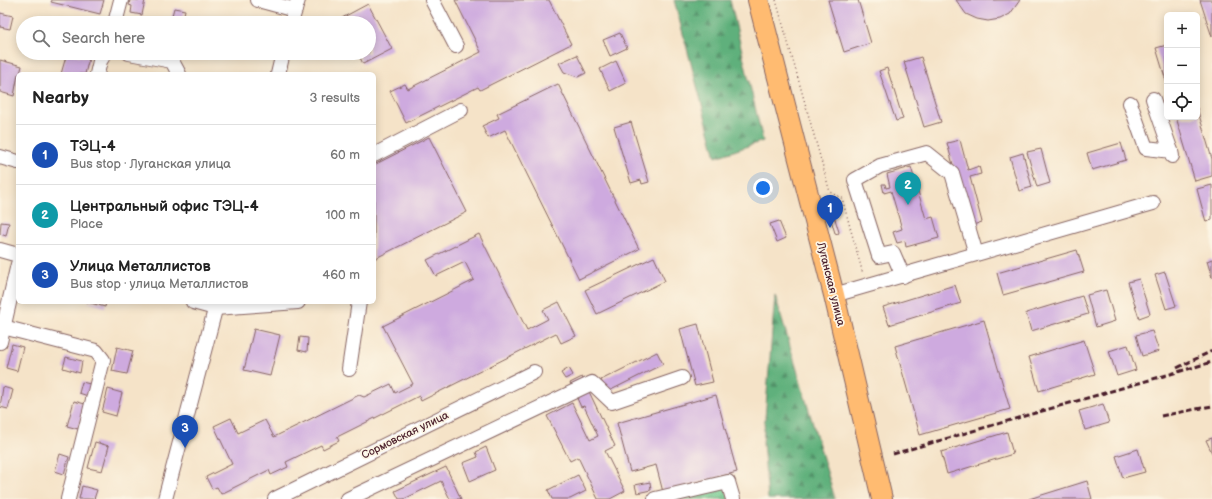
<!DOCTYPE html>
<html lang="en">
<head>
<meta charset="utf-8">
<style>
  body { margin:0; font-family:"Balsamiq Sans",sans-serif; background:#f2f2f2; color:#222 }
  .controls { position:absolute; right:12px; top:12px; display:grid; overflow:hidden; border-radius:6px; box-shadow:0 2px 10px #0003 }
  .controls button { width:36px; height:36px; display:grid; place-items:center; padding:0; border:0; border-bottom:1px solid #e0e0e0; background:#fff; color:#222; font:20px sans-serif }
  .you { position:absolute; left:763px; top:188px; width:14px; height:14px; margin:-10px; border:3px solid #fff; border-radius:50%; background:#1a73e8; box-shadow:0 0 0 6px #1a73e833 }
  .badge { display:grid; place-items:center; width:26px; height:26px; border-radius:50%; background:#b45309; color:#fff; font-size:13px; font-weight:700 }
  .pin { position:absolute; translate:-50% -33px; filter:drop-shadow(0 1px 2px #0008) }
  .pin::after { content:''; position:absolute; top:21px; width:14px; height:12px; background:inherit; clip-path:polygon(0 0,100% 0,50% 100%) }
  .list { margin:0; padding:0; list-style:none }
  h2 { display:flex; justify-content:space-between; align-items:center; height:52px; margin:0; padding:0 16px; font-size:17px }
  h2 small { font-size:13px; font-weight:400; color:#767676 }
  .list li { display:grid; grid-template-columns:26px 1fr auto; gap:12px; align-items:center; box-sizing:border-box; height:60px; padding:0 16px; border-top:1px solid #e0e0e0 }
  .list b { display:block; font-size:15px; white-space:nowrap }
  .list p { margin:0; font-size:13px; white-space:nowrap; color:#767676 }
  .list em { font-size:13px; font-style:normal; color:#767676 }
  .icon { flex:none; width:22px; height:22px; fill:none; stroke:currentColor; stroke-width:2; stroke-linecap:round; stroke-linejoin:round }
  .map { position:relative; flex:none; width:1212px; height:499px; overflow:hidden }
  .search { position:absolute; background:#fff; box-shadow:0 2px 10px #0003; left:16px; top:16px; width:360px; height:44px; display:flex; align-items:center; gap:10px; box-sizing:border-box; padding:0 14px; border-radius:22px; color:#767676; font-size:15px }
  .panel { position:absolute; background:#fff; box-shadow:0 2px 10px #0003; left:16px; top:72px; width:360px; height:232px; border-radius:6px }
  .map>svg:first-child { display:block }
  .forest { fill:url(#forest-firs); stroke:#546854 }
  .garden { fill:url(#garden-furrows); stroke:#5f765e }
  .building { fill:#ceaadf }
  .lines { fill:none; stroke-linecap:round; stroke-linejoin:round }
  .minor-casing { stroke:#866462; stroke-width:16 }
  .highway-casing { stroke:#866462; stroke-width:22 }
  .path { stroke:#866462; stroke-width:1.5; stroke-dasharray:1 3; stroke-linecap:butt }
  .minor { stroke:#fff; stroke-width:14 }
  .highway { stroke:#ffbb71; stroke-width:20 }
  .rail { stroke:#4a1f2b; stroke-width:3; stroke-dasharray:6 3; stroke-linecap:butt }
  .labels { text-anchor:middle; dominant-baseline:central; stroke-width:3.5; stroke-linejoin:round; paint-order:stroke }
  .street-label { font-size:11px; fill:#4a1f2b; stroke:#fcf5e5 }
</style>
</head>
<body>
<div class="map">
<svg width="1212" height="499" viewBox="0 0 1212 499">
  <defs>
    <pattern id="forest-firs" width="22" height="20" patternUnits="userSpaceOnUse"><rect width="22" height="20" fill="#5fb07c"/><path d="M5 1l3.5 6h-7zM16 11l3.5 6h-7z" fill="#508f66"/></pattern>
    <pattern id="garden-furrows" width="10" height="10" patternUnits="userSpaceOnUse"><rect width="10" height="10" fill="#74cc92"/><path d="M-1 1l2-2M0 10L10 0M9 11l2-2" fill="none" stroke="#61a577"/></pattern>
  </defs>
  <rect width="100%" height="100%" fill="#fcf5e5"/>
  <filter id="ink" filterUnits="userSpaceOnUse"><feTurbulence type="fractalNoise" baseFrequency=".025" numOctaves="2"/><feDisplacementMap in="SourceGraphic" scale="8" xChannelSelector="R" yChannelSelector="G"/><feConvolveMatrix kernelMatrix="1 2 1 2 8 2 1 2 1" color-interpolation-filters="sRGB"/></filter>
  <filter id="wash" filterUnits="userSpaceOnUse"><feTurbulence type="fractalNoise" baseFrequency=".012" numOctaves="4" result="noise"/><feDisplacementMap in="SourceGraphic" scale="16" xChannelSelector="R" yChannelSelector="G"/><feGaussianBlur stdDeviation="0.9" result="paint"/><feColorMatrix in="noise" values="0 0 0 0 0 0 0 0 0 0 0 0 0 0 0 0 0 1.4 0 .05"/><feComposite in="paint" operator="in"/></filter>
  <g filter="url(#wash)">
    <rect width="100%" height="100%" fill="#f5e3c8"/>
    <g class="forest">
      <path d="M674 0H730L763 141 716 157Z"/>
      <path d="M775 295 835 499H768L763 443Z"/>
    </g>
    <path class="garden" d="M725 486 729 499H669Z"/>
    <g id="blocks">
      <g class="building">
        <path d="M52 0H104L100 14 51 2Z"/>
        <path d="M130 0H145L142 15 131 13 132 6 129 5Z"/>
        <path d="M455 0H549L571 44 480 90 478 87 406 123 390 91 405 84 408 89 481 52Z"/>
        <path d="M828 0H858L871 43 844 52Z"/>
        <path d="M956 0H1020L1010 14 1000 19 988 21 977 19 966 14Z"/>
        <path d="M1200 0H1212V37Z"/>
        <path d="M368 4 392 49 363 64 358 53H369V23H342L340 19Z"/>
        <path d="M174 8 185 10 182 23H170Z"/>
        <path d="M0 13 13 16 10 29 0 27Z"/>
        <path d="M620 33 627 48 610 56 603 40Z"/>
        <path d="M1167 45V84L1156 48Z"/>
        <path d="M67 53 89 58 85 74H61Z"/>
        <path d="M577 55 586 73 578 77 564 72 559 63Z"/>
        <path d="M921 57 941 122 924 127 904 62Z"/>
        <path d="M0 60 22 66 20 74H18L14 96 0 92Z"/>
        <path d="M616 61 626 83 610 91 600 69Z"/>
        <path d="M887 68 903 119 896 121 879 71Z"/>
        <path d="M558 84 639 249 579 279 505 130 488 138 482 126 499 118 497 114Z"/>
        <path d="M1197 108 1212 159V176L1195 181 1176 117H1197Z"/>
        <path d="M631 122 649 182 642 184 641 180 631 183 614 127Z"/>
        <path d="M429 137 467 212 374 259V165Z"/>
        <path d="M960 140 968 170 979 166 981 174 970 177 982 222 970 226 947 143Z"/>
        <path d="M1121 143 1126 160 1092 170 1087 153Z"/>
        <path d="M1041 149 1050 183 1037 187 1027 152Z"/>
        <path d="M1023 153 1032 187 1019 191 1010 157Z"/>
        <path d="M911 167 926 219 933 217 939 238 906 247 905 241 897 243 893 232 902 229 891 191 884 193 882 184H885L886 188 890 187 887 174Z"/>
        <path d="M1212 185V220L1206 222 1197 189Z"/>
        <path d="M833 218 835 219 839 232 838 234 835 233 831 220Z"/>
        <path d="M779 221 786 238 777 242 770 224Z"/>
        <path d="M1 222 9 223 6 236 0 234Z"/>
        <path d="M479 234 527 330 548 319 543 310 559 302 576 336 561 343 556 333 421 401 419 396 337 437 339 441 323 449 321 445 286 462 288 467 271 475 269 470 221 494 217 487 212 489 206 477 232 464 214 426 231 418 238 433 265 420 274 437 359 395 364 397 391 384 395 393 413 384 383 326 474 280 465 262 436 276 427 260Z"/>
        <path d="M1077 250 1084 272 1003 295 997 273Z"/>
        <path d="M654 257 665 281 597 314 585 290Z"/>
        <path d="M1212 259V278L1207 261Z"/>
        <path d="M1165 272 1176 306 1166 309 1155 275Z"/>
        <path d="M1139 279 1150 314 1139 318 1128 282Z"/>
        <path d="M955 285 961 303 889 325 883 307Z"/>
        <path d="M1106 290 1115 321 1096 327 1087 295Z"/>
        <path d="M1082 296 1088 314 1031 331 1026 313Z"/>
        <path d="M87 302H106L105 307Z"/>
        <path d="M984 320 1010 409 920 435 895 346Z"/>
        <path d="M698 324 713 382 695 386 680 329Z"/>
        <path d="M254 329 280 335 270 376 244 370Z"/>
        <path d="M1152 331 1159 351 1142 356 1136 335Z"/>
        <path d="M300 337 308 338 307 352 298 350Z"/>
        <path d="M1084 340 1095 374 1039 391 1029 357Z"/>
        <path d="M12 344 23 347 17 371 6 368Z"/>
        <path d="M1128 345 1136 370 1117 376 1109 351Z"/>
        <path d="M117 347 133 351 127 374 112 371Z"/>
        <path d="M657 352 663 364 607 392 601 380Z"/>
        <path d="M66 357 82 361 80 373 63 368Z"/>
        <path d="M569 368 573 375 565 379 561 373Z"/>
        <path d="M582 377 615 446 605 451 625 491 610 499H598L578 457 570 461 547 416 572 403 590 440 598 436 584 406 581 407 570 383Z"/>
        <path d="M82 382 94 385 91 397 79 393Z"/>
        <path d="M3 387 13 390 8 409 0 407Z"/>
        <path d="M108 389 122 393 116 416 102 412Z"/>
        <path d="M716 395 737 472 663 492 656 465 630 472 617 423Z"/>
        <path d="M74 401 85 404 78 429 67 426Z"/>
        <path d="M1103 404 1109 423 1085 430 1079 411Z"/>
        <path d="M1007 432 1013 454 947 474 941 452Z"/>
        <path d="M1212 438V453L1206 440Z"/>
        <path d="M95 442 109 446 102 471 88 468Z"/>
        <path d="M486 447 495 470 470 481 463 463 478 457 476 452Z"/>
        <path d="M1138 449 1145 472 1123 478 1116 456Z"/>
        <path d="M60 454 69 457 64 474 55 471Z"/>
        <path d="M446 467 461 499H450L441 481 404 499H399L395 491Z"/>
        <path d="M578 475 586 491 570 499H552L548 490Z"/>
        <path d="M1087 481 1092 499H1029Z"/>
        <path d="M650 482 651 490 637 493 635 485Z"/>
        <path d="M82 486 97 490 94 499H79Z"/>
      </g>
    </g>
  </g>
  <g filter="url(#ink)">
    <use href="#blocks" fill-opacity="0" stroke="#866462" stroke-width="1"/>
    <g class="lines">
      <defs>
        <g id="minor">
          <path d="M258 0 295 10"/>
          <path d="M432 0 456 46"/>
          <path d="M115 23 121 0"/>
          <path d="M291 23 298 0"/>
          <path d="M129 53 172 61 179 74"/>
          <path d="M97 74 100 61 105 53"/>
          <path d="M278 74 283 53"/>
          <path d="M1153 99 1171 151"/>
          <path d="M1130 103 1146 148 1171 151 1172 156"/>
          <path d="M374 155 461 110"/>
          <path d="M0 157 18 162"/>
          <path d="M0 250 18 255"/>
          <path d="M903 276 893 253 879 256 855 180 880 166 927 153 952 173 976 254"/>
          <path d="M834 295 1153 203"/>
          <path d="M193 302 215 308 298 302"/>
          <path d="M3 327 96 351 103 360 68 499"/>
          <path d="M0 342 18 264"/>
          <path d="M349 369 359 302"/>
          <path d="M165 499 217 302"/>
          <path d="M275 499 534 372"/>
          <path d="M348 499 592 383 612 402 682 378"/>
          <path d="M655 499 728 482 733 499"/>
        </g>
        <path id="highway" d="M758 0 834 295 882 499"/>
      </defs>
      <use href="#minor" class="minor-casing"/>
      <use href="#highway" class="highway-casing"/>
      <path class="path" d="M776 0 830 192 842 198 863 274"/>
      <use href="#minor" class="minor"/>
      <use href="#highway" class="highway"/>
      <g class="rail">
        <path d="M1177 368 1212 351"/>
        <path d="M1161 416 1212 406"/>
        <path d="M893 454 1212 362"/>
      </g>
    </g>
  </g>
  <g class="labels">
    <g class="street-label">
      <text transform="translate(831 284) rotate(76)">Луганская улица</text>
      <text transform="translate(405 435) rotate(-26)">Сормовская улица</text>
    </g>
  </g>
</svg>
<div class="controls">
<button>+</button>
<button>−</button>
<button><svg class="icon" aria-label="locate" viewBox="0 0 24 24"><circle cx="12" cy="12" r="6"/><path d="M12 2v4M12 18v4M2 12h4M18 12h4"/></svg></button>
</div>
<div class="you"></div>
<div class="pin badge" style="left:830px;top:228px;background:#1a4fb4">1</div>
<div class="pin badge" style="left:908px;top:205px;background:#0f9aa8">2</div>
<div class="pin badge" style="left:185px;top:448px;background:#1a4fb4">3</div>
<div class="search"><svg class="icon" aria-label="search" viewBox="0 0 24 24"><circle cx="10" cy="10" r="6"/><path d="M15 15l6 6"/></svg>Search here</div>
<section class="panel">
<h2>Nearby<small>3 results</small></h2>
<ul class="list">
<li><span class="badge" style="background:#1a4fb4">1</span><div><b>ТЭЦ-4</b><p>Bus stop · Луганская улица</p></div><em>60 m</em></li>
<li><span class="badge" style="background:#0f9aa8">2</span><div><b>Центральный офис ТЭЦ-4</b><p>Place</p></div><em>100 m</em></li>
<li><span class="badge" style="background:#1a4fb4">3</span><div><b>Улица Металлистов</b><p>Bus stop · улица Металлистов</p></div><em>460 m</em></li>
</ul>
</section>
</div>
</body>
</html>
